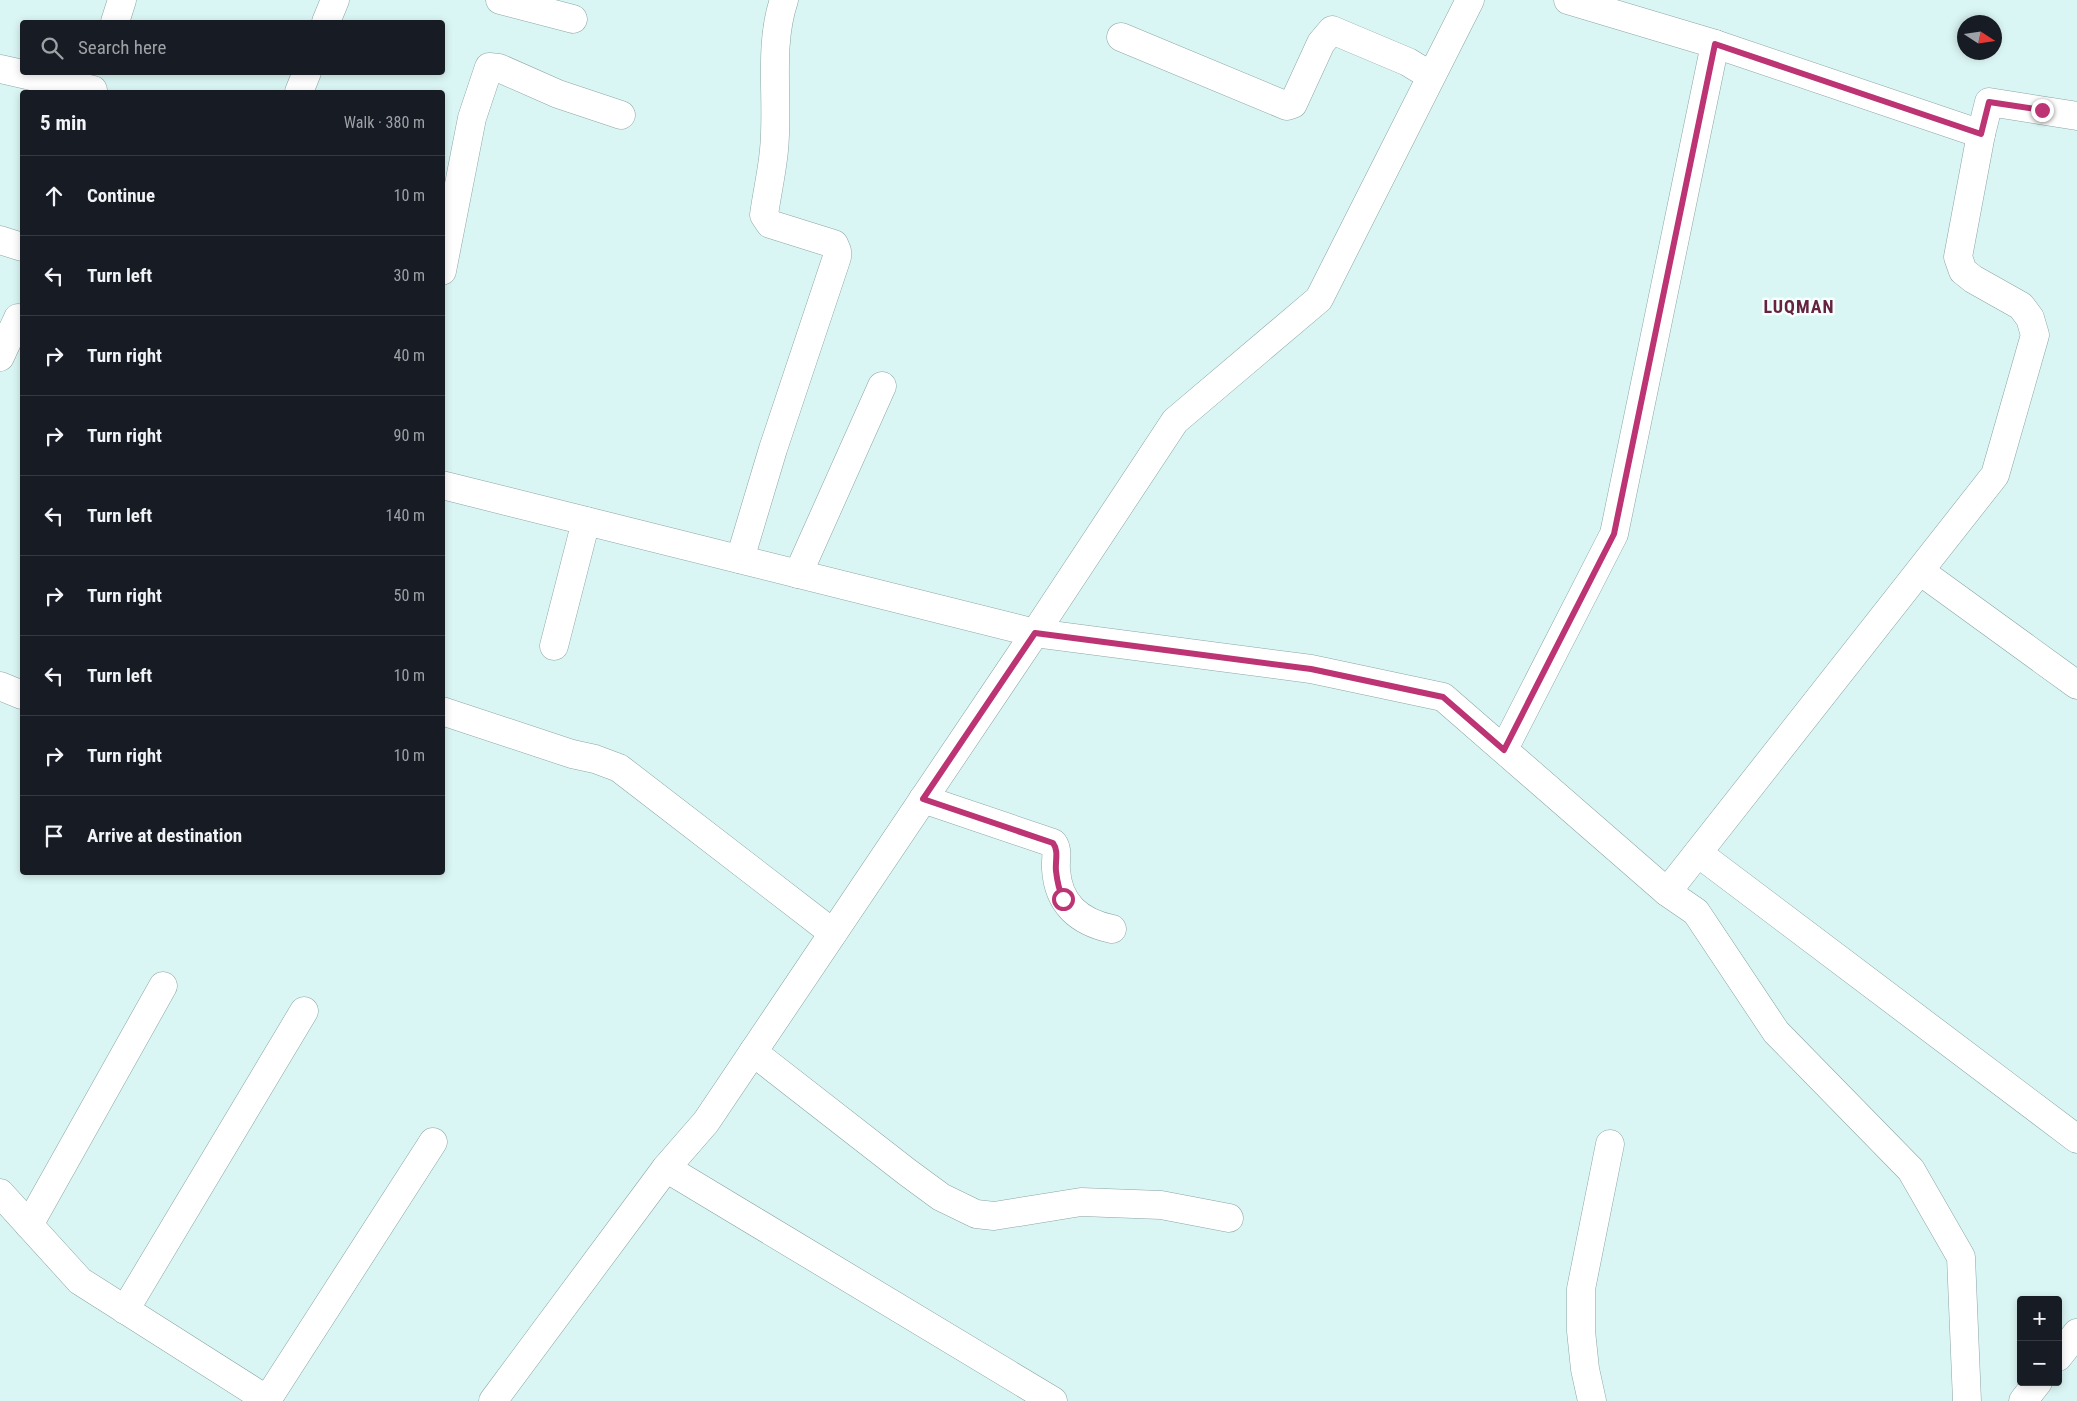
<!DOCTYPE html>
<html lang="en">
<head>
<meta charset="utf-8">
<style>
  body { margin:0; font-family:"Roboto Condensed",sans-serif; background:#242831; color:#f1f3f6 }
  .controls { position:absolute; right:15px; bottom:15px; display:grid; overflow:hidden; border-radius:5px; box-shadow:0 2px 8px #0003 }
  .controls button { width:45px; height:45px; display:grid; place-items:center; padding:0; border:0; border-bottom:1px solid #363941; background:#171b24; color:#f1f3f6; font:25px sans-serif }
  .compass { position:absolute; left:1957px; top:15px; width:45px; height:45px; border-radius:50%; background:#171b24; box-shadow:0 2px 8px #0003; rotate:102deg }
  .stop { position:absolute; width:15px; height:15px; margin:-11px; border:4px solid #bc3473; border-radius:50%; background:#fff }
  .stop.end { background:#bc3473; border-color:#fff; box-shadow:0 1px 5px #0008 }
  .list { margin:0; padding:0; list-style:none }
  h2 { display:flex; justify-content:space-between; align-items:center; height:65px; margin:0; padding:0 20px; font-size:21px }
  h2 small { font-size:16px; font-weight:400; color:#9ea1a6 }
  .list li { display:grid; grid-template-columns:32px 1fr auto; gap:15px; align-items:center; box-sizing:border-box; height:80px; padding:0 20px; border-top:1px solid #363941 }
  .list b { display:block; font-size:19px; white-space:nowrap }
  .list em { font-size:16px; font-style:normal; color:#9ea1a6 }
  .icon { flex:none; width:28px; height:28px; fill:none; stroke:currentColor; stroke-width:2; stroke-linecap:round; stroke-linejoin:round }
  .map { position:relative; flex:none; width:2077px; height:1401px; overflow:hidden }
  .search { position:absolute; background:#171b24; box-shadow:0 2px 8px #0003; left:20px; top:20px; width:425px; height:55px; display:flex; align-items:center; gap:12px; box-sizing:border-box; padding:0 18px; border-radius:5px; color:#9ea1a6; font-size:19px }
  .panel { position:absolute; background:#171b24; box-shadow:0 2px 8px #0003; left:20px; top:90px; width:425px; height:785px; border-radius:5px }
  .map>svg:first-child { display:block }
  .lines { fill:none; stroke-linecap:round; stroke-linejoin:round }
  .minor-casing { stroke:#8ba5a4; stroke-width:29 }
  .minor { stroke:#fff; stroke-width:28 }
  .route { stroke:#bc3473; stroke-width:6 }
  .labels { text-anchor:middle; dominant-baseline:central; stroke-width:5; stroke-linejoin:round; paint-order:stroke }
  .district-label { font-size:18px; font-weight:bold; letter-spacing:1px; fill:#65233f; stroke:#f4fffe }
</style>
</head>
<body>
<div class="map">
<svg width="2077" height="1401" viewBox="0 0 2077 1401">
  <rect width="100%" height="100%" fill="#daf6f4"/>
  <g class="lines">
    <defs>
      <g id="minor">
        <path d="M500 0 573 19"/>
        <path d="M115 22 122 0"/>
        <path d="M326 22 335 0"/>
        <path d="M1121 37 1287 106 1293 104 1321 43 1332 30 1408 62 1431 76"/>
        <path d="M0 69 93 90"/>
        <path d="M299 92 307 72"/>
        <path d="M1981 134 1989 102 2077 116"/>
        <path d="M0 240 22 247"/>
        <path d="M442 271 472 118 489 67 499 68 558 94 621 115"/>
        <path d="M0 357 18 318 22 320"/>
        <path d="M442 485 1035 633 1311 669 1443 697 1667 892 1696 912 1776 1032 1911 1170 1961 1257 1967 1401"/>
        <path d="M740 559 773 449 837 257V251L834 244 770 224 764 215C767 193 772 172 774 150 779 101 768 47 784 0"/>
        <path d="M1920 571 2077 685"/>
        <path d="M798 574 882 386"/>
        <path d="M554 646 586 521"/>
        <path d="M0 686 22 695"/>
        <path d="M442 711 572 754 595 759 619 768 833 933"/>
        <path d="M1504 749 1614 534 1715 44 1568 0"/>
        <path d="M923 799 1053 843C1059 851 1055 860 1056 869 1058 904 1079 922 1112 929"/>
        <path d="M1698 853 2077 1139"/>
        <path d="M1667 892 1995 475 2035 335 2030 318 2021 306 1973 279 1963 271 1958 257 1981 134 1715 44"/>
        <path d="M753 1052 907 1172 941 1197 976 1214 994 1216 1081 1202 1161 1205 1229 1218"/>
        <path d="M666 1168 1053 1401"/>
        <path d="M0 1193 80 1281 269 1401"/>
        <path d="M29 1225 163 986"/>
        <path d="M125 1310 304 1011"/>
        <path d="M2058 1357 2077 1333"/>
        <path d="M267 1400 433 1142"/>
        <path d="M493 1401 666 1168 706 1122 1035 633 1175 421 1319 299 1470 0"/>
        <path d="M1592 1401 1585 1369 1581 1331V1289L1610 1144"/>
        <path d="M2023 1401 2038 1382"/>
      </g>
    </defs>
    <use href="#minor" class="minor-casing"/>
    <use href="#minor" class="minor"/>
  </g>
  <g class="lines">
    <path class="route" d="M1063 899C1059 890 1057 880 1056 871 1055 861 1059 851 1053 843L923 799 1035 633 1311 669 1443 697 1504 750 1614 534 1715 44 1981 134 1989 102 2042 110"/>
  </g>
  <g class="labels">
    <g class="district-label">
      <text x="1799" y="306">LUQMAN</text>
    </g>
  </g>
</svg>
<div class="controls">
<button>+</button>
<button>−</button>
</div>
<svg class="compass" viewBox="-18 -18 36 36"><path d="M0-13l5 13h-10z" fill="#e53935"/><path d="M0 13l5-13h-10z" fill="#9ea1a6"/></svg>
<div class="stop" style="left:1063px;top:899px"></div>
<div class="stop end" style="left:2042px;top:110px"></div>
<div class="search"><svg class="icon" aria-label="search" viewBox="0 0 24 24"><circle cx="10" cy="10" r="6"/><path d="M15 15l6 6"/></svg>Search here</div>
<section class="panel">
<h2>5 min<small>Walk · 380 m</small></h2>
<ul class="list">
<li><svg class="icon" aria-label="ahead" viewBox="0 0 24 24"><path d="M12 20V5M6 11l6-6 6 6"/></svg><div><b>Continue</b></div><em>10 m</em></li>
<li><svg class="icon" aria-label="left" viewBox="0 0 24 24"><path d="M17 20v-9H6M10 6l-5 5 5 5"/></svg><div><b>Turn left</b></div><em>30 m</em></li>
<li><svg class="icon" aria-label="right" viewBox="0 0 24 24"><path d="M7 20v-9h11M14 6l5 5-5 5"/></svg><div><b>Turn right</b></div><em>40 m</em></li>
<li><svg class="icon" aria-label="right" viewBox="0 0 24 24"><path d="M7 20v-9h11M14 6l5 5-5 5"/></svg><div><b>Turn right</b></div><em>90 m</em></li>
<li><svg class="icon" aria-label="left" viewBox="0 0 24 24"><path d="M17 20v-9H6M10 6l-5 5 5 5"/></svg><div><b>Turn left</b></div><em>140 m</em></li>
<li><svg class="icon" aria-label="right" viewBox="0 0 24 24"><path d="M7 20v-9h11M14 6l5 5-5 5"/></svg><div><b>Turn right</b></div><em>50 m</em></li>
<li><svg class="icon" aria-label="left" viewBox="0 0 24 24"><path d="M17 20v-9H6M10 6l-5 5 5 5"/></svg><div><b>Turn left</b></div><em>10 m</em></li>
<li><svg class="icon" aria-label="right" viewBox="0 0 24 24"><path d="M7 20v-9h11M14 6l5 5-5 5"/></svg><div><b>Turn right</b></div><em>10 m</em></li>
<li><svg class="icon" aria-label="arrive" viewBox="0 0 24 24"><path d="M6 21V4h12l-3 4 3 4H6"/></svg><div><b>Arrive at destination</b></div></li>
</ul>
</section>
</div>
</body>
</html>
